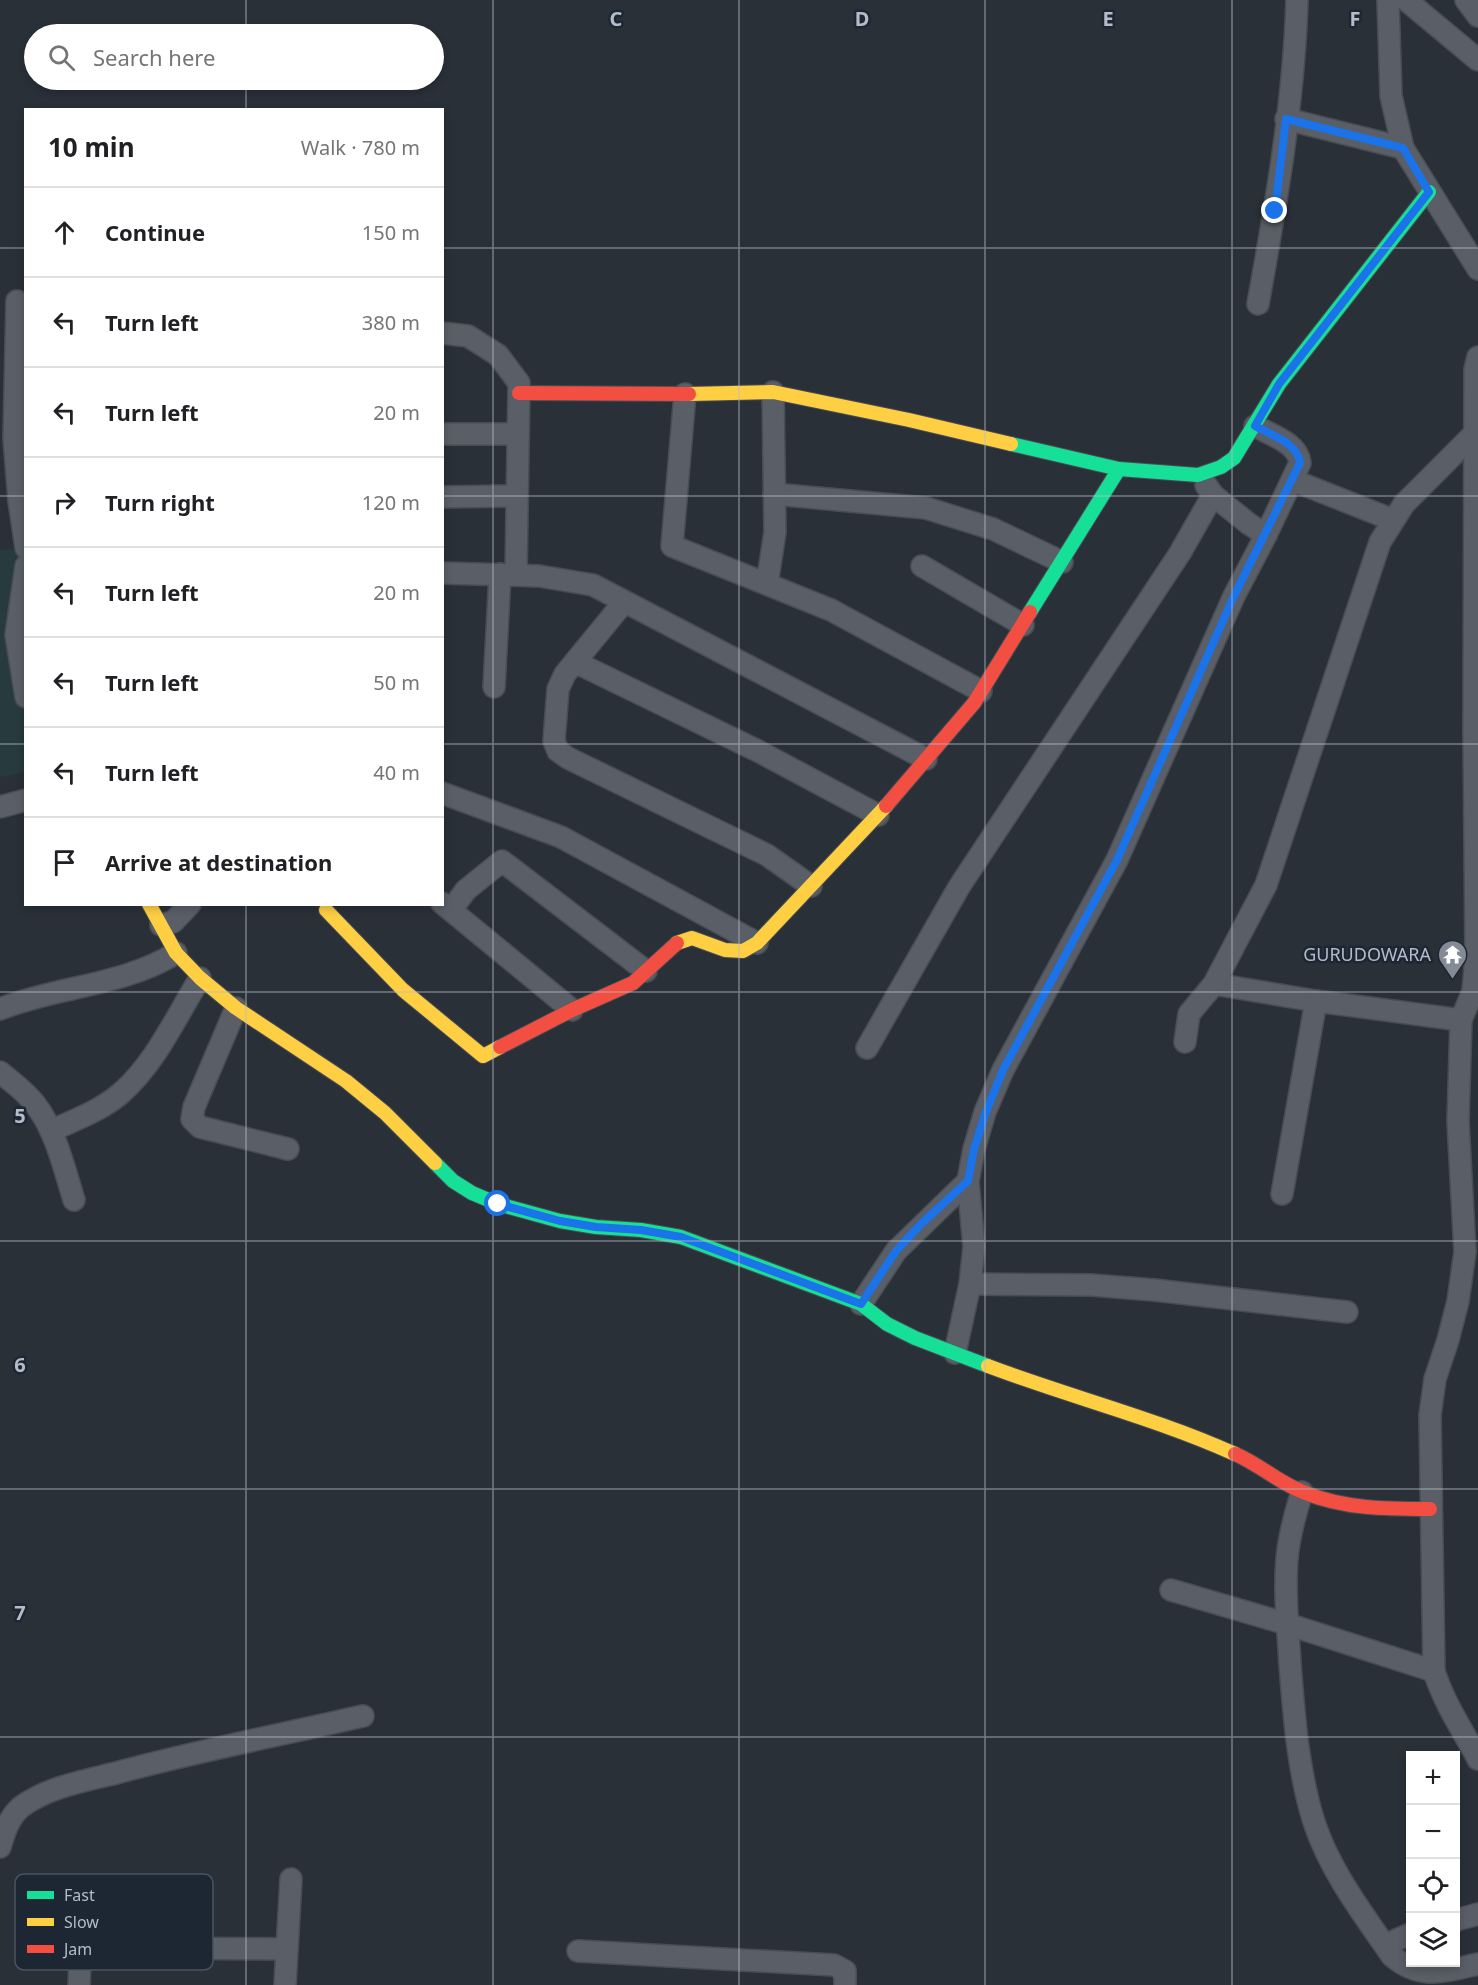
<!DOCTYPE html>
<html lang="en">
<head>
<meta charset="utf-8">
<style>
  body { margin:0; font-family:"Noto Sans",sans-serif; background:#f2f2f2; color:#202124 }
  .controls { position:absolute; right:18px; bottom:18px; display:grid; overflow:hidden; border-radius:0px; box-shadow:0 3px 9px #0003 }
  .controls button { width:54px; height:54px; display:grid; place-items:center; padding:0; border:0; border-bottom:2px solid #e0e0e0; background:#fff; color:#202124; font:30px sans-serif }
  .stop { position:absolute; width:18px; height:18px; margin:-14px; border:4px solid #1a73e8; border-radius:50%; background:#fff }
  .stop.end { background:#1a73e8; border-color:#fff; box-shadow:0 2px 6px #0008 }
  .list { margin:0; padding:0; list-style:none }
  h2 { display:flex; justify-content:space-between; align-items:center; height:78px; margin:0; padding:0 24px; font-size:26px }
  h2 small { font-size:20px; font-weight:400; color:#757577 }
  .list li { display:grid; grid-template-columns:39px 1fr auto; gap:18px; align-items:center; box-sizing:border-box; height:90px; padding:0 24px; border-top:2px solid #e0e0e0 }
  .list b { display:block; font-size:22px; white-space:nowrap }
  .list em { font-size:20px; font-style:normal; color:#757577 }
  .icon { flex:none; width:33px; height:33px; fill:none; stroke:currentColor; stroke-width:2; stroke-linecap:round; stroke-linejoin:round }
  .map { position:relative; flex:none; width:1478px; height:1985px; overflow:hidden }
  .search { position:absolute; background:#fff; box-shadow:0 3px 9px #0003; left:24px; top:24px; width:420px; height:66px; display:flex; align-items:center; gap:15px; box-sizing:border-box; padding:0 21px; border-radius:33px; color:#757577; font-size:22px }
  .panel { position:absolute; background:#fff; box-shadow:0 3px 9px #0003; left:24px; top:108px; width:420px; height:798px; border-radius:0px }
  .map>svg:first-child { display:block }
  .green { fill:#273a3e }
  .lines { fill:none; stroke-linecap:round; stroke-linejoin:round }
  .street-casing { stroke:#484c53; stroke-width:24 }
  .fast-casing { stroke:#484c53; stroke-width:16 }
  .slow-casing { stroke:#484c53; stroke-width:16 }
  .jam-casing { stroke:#484c53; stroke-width:16 }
  .street { stroke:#5a5e66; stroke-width:21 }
  .fast { stroke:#16e098; stroke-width:14 }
  .slow { stroke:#ffcf43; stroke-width:14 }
  .jam { stroke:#f24e42; stroke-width:14 }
  .route { stroke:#1a73e8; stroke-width:8 }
  .grid { fill:none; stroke:#b4bcc9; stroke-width:1.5; stroke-opacity:0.55 }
  .labels { text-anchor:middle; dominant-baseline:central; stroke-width:5; stroke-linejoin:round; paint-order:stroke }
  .poi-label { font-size:18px; fill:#b4bcc9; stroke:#1d2633; text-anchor:end }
  .key { fill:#1d2633; stroke:#4a5360; stroke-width:1.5 }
  .key-label { font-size:16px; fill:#b4bcc9 }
  .grid-label { font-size:20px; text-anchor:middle; font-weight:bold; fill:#b4bcc9; stroke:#1d2633; stroke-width:5; stroke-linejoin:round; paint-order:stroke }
</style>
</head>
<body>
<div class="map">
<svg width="1478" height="1985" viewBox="0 0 1478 1985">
  <rect width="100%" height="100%" fill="#2a3038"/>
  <path class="green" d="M19 549 26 648 25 772 0 777V550Z"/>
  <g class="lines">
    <defs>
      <g id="street">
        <path d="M1388 0 1391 96 1403 148 1478 269"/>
        <path d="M1406 0 1478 60"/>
        <path d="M1466 0 1478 16"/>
        <path d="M1286 119 1403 148"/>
        <path d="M17 301 14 438 19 501 26 548"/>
        <path d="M1258 304C1276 204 1294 102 1297 0"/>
        <path d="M442 333 468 336 498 355 519 383 516 575"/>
        <path d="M685 394 672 546 831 610 981 691"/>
        <path d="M1255 426C1271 435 1298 443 1300 463L1266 535"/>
        <path d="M442 434H518"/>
        <path d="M1292 480 1393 520"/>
        <path d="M774 494 926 508 993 529 1062 562"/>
        <path d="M442 497 517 496"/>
        <path d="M26 566 16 635 26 697"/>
        <path d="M922 566 1023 625"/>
        <path d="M442 573 539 576 593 585 926 759"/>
        <path d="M767 584 775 532 773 392"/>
        <path d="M624 602 565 674 558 689 554 741 558 751 568 758 767 855 811 886"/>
        <path d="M575 662 760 752 878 815"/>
        <path d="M494 687 500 574"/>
        <path d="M1478 730 1474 732 1476 956 1473 991 1461 1020 1458 1121 1465 1252 1458 1301 1448 1340 1435 1379 1430 1415 1434 1671C1444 1703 1462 1729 1478 1759"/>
        <path d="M1474 732 1475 369 1478 357"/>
        <path d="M442 793 561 837 757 943"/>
        <path d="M0 807 26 800"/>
        <path d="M442 903 572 1010"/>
        <path d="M451 910 466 890 502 861 646 971"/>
        <path d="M161 925 173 922 190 904"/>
        <path d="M1214 984 1316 1001 1461 1020"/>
        <path d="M236 1008 194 1107 192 1119 200 1127 288 1149"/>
        <path d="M0 1009C58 986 123 986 176 953"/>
        <path d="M1185 1042 1189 1014 1214 984 1266 885 1380 542 1404 504 1475 433"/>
        <path d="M867 1048 959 887 1180 553 1213 495 1206 485"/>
        <path d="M0 1072C12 1082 25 1091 35 1104 56 1131 64 1168 74 1200"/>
        <path d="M51 1131C74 1120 100 1111 120 1094 155 1064 176 1017 200 978"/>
        <path d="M1282 1194 1316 1001"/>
        <path d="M970 1284 1091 1285 1154 1290 1347 1312"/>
        <path d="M861 1304 896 1251 968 1181"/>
        <path d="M955 1353 970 1284 974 1247 968 1181 974 1149 985 1112 1003 1070 1117 860 1234 596 1266 535 1249 524 1213 495"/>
        <path d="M1302 1492C1295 1514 1289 1536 1287 1559 1284 1593 1288 1629 1290 1664 1294 1716 1298 1771 1314 1822 1330 1871 1363 1914 1392 1956 1421 1981 1445 1971 1478 1964"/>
        <path d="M1171 1590 1287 1624 1434 1671"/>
        <path d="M0 1847C4 1833 9 1817 21 1807 48 1787 84 1781 116 1773 197 1751 280 1735 363 1716"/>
        <path d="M1456 1920 1478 1914"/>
        <path d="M1385 1945 1410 1934"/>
        <path d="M578 1951 834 1965 845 1971V1985"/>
        <path d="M79 1985 80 1964 83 1954 90 1950 102 1948 287 1949"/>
        <path d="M285 1985 291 1879"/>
      </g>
      <g id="fast">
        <path d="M1011 444 1119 469 1198 475 1221 467 1234 458 1279 384 1429 192"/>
        <path d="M1030 612 1119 469"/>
        <path d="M435 1163 453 1181 472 1193 498 1204 560 1221 596 1227 641 1230 681 1237 861 1304 887 1324 915 1338 988 1366"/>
      </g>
      <g id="slow">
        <path d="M689 394 773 392 909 420 1011 444"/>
        <path d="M149 904 176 953 200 978 236 1008 346 1081 385 1113 435 1163"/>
        <path d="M326 910 403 990 483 1056 500 1047"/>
        <path d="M677 943 692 938 725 950 743 951 757 943 886 806"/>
        <path d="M988 1366C1070 1397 1155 1418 1235 1454"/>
      </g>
      <g id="jam">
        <path d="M519 393 689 394"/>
        <path d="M886 806 974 703 1030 612"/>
        <path d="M500 1047 572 1010 633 983 677 943"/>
        <path d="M1235 1454C1259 1464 1279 1483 1303 1492 1344 1509 1387 1509 1430 1509"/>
      </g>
    </defs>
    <use href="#street" class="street-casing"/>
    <use href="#fast" class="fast-casing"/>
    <use href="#slow" class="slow-casing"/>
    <use href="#jam" class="jam-casing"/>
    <use href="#street" class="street"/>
    <use href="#fast" class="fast"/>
    <use href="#slow" class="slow"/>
    <use href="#jam" class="jam"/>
  </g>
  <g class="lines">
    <path class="route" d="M498 1204 560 1221 596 1227 641 1230 681 1237 861 1304 896 1251 921 1224 968 1181 974 1149 986 1112 1003 1070 1117 860 1234 596 1300 463C1298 443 1271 435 1255 426L1279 384 1429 192 1403 148 1286 119 1275 211"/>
  </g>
  <path class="grid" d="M246 0V34M493 0V1985M739 0V1985M985 0V1985M1232 0V1985M246 80V110M0 248H26M442 248H1478M0 496H26M442 496H1478M0 744H26M442 744H1478M246 904V1985M0 992H1478M0 1241H1478M0 1489H1478M0 1737H1478"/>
  <defs>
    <symbol id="temple-pin" viewBox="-11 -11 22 30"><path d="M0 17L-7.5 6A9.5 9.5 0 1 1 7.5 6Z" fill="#848b96" stroke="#1d2633"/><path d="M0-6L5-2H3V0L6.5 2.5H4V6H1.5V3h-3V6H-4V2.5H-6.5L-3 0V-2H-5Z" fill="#fff"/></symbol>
  </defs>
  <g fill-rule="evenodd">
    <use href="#temple-pin" x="1436" y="938" width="33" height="45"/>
  </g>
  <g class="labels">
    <g class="poi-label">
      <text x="1431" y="954">GURUDOWARA</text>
    </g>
  </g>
  <rect x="15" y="1874" width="198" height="96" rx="9" class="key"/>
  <rect x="27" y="1891" width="27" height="8" fill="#16e098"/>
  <rect x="27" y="1918" width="27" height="8" fill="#ffcf43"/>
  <rect x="27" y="1945" width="27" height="8" fill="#f24e42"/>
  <g class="key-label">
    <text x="64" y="1901">Fast</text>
    <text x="64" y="1928">Slow</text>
    <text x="64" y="1955">Jam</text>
  </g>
  <g class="grid-label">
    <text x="616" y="26">C</text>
    <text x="862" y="26">D</text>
    <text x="1108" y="26">E</text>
    <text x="1355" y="26">F</text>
    <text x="20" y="1123">5</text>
    <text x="20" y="1372">6</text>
    <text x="20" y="1620">7</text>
  </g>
</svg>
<div class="controls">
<button>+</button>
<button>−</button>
<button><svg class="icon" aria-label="locate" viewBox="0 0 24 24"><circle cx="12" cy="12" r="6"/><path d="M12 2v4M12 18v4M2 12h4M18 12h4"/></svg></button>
<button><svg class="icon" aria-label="layers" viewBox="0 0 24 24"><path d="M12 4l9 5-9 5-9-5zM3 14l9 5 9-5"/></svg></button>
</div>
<div class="stop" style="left:498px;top:1204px"></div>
<div class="stop end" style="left:1275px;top:211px"></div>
<div class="search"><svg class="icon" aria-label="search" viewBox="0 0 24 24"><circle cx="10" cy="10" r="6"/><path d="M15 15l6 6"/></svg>Search here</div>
<section class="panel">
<h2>10 min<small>Walk · 780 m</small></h2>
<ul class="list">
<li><svg class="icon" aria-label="ahead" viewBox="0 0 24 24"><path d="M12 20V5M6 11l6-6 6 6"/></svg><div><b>Continue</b></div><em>150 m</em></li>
<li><svg class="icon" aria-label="left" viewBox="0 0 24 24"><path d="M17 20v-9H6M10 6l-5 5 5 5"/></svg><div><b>Turn left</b></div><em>380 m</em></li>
<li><svg class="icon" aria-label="left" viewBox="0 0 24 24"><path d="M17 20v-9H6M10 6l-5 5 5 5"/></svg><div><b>Turn left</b></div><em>20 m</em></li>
<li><svg class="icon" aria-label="right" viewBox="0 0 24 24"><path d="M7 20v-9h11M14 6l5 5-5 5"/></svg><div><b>Turn right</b></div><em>120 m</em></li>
<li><svg class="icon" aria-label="left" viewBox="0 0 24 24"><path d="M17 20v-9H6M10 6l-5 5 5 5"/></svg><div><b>Turn left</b></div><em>20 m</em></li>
<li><svg class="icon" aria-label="left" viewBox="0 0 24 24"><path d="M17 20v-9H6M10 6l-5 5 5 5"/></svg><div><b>Turn left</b></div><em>50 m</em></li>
<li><svg class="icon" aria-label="left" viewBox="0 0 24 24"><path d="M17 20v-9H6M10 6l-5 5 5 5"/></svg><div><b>Turn left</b></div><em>40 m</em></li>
<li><svg class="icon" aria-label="arrive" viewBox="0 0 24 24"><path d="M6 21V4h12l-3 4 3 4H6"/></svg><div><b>Arrive at destination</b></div></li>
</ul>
</section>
</div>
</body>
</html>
